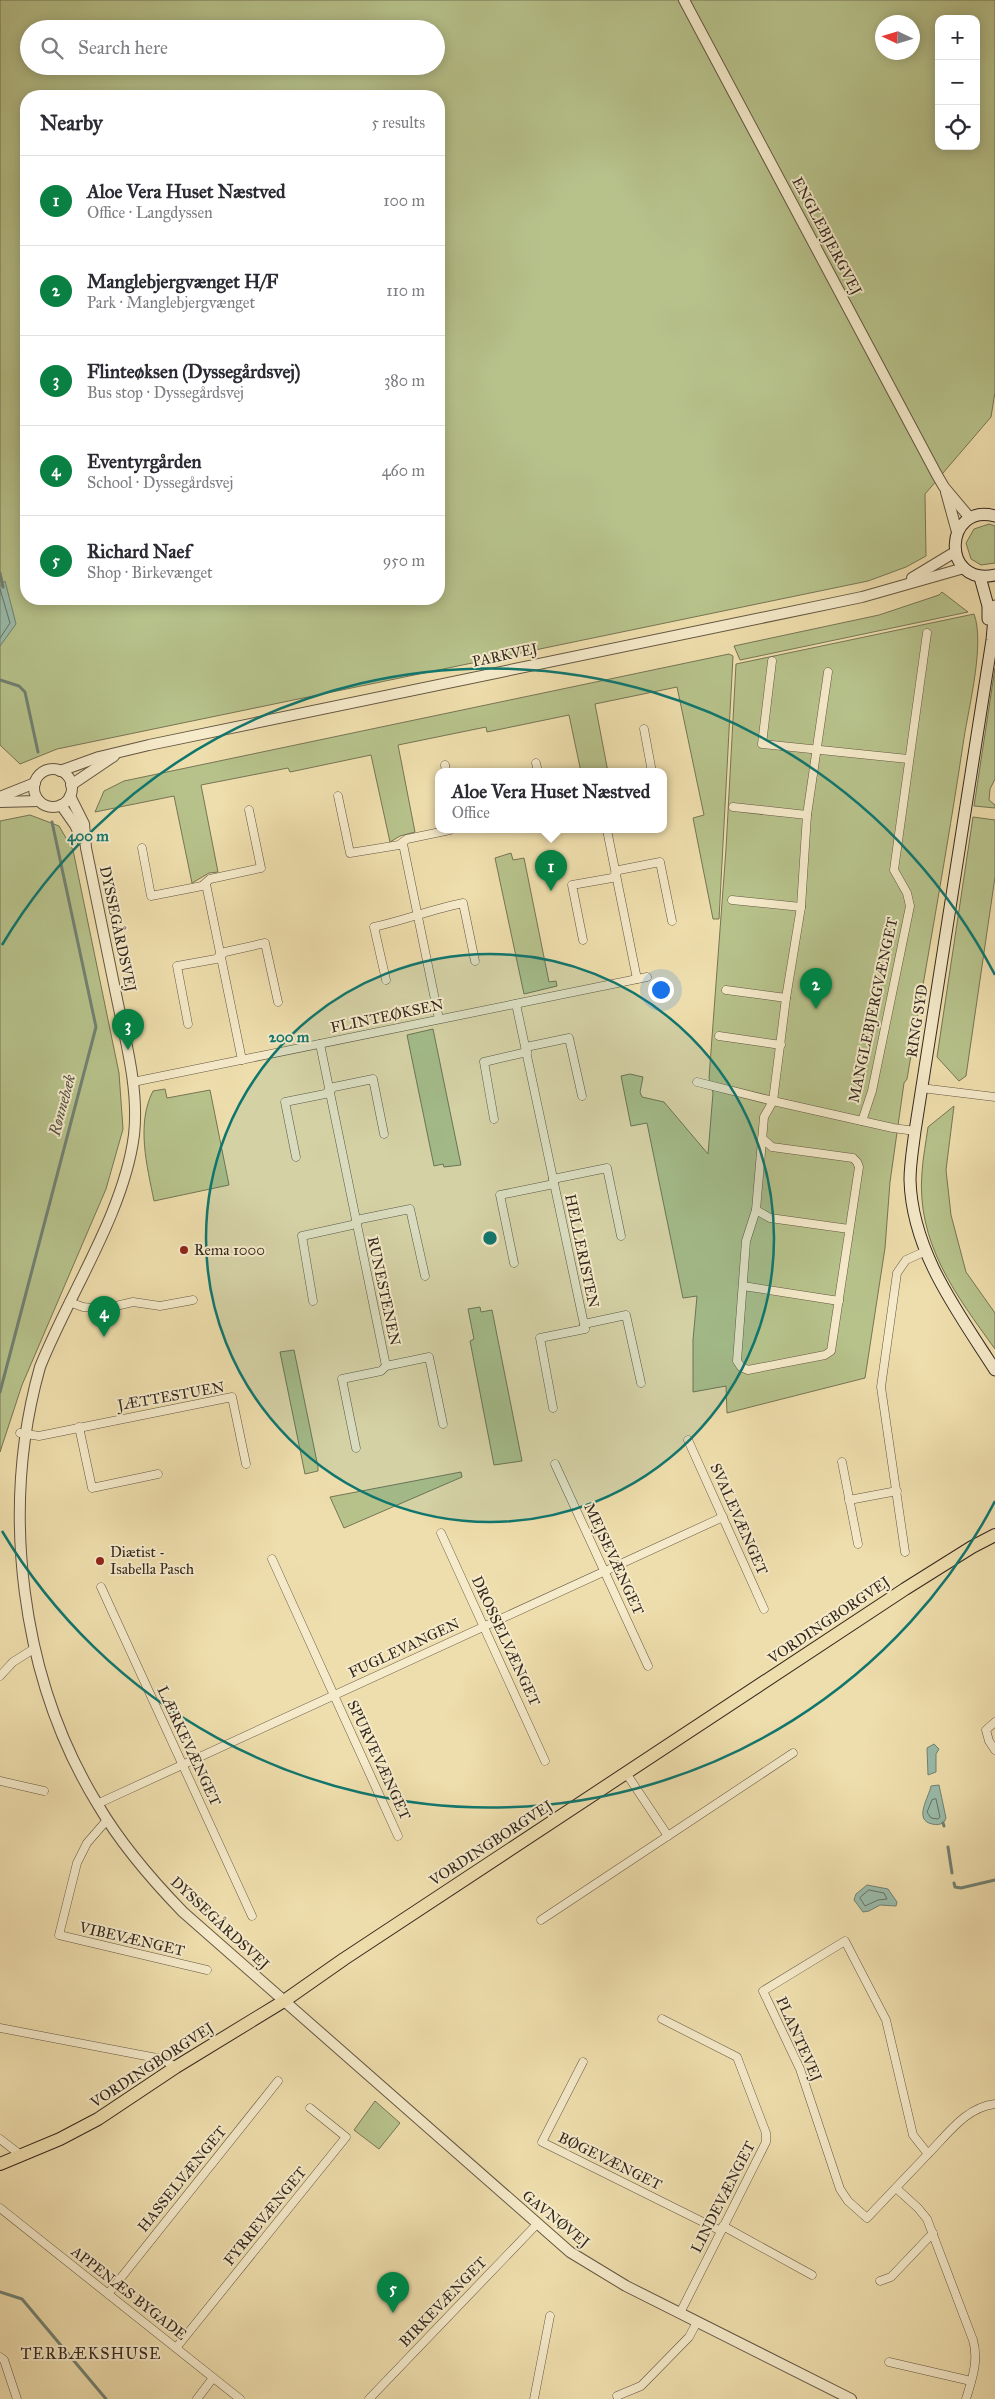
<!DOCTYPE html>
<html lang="en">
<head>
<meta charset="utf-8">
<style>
  body { margin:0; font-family:"IM FELL Great Primer",serif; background:#f7f7f7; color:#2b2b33 }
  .controls { position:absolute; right:15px; top:15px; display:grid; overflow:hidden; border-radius:10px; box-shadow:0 2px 12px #0003 }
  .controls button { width:45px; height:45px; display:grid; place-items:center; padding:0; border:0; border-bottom:1px solid #e1e1e2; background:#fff; color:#2b2b33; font:25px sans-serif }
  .compass { position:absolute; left:875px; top:15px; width:45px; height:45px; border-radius:50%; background:#fff; box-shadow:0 2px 12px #0003; rotate:274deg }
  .you { position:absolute; left:660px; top:989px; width:18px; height:18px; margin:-12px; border:4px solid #fff; border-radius:50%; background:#1a73e8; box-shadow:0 0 0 8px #1a73e833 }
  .badge { display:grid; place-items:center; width:32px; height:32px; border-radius:50%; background:#0b8043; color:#fff; font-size:16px; font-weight:700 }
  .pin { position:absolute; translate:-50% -41px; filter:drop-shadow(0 1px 2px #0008) }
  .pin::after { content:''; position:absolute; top:26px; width:18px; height:15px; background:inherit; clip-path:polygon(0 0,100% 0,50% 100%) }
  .popup { position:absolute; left:435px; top:768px; width:232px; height:65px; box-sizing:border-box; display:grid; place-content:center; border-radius:10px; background:#fff; filter:drop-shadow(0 1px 4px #0005); font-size:16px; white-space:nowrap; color:#7c7c81 }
  .popup b { font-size:19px; color:#2b2b33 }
  .popup::after { content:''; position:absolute; left:50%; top:100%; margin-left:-10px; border:10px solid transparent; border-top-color:#fff }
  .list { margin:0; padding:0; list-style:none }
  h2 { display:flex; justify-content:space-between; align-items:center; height:65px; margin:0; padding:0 20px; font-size:21px }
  h2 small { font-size:16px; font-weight:400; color:#7c7c81 }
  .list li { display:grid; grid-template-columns:32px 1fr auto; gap:15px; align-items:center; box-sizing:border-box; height:90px; padding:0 20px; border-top:1px solid #e1e1e2 }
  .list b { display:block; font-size:19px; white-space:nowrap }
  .list p { margin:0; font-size:16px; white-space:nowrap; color:#7c7c81 }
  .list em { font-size:16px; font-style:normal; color:#7c7c81 }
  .icon { flex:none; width:28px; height:28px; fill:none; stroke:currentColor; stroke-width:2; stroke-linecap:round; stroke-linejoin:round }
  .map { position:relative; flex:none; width:995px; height:2399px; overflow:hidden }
  .search { position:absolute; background:#fff; box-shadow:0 2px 12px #0003; left:20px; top:20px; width:425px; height:55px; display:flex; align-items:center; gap:12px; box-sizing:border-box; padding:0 18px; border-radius:28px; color:#7c7c81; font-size:19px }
  .panel { position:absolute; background:#fff; box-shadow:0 2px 12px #0003; left:20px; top:90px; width:425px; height:515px; border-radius:20px }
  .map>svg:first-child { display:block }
  .green { fill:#b7c28b; stroke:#767555; fill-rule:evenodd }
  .water { fill:#9abcab; stroke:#718173 }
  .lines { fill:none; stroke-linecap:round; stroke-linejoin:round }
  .shore { stroke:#677265; stroke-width:1 }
  .stream { stroke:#718173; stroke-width:3 }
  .minor-casing { stroke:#635642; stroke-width:9 }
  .tertiary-casing { stroke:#635642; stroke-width:12 }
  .secondary-casing { stroke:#34281f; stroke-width:13 }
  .primary-casing { stroke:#34281f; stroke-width:14 }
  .minor { stroke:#f5eaca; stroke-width:8 }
  .tertiary { stroke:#f5eaca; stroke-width:10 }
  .secondary { stroke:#f5eaca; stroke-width:11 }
  .primary { stroke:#efdead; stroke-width:12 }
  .ring { fill:none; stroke:#0f766e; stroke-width:2.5 }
  .poi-dot { fill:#8f2418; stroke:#f5eaca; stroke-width:2 }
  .labels { text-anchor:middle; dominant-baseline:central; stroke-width:4; stroke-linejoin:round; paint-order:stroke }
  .street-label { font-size:15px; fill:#34281f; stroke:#f5eaca }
  .poi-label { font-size:15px; fill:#34281f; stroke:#f5eaca; text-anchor:start }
  .water-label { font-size:16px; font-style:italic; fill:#4e4d42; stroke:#f5eaca }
  .neighbourhood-label { font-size:16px; letter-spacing:1px; fill:#34281f; stroke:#f5eaca }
  .centre { fill:#0f766e; stroke:#f5eaca; stroke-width:2.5 }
  .ring-label { font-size:15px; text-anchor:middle; font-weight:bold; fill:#0f766e; stroke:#f5eaca; stroke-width:4; stroke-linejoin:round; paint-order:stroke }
</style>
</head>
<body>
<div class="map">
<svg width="995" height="2399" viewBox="0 0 995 2399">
  <rect width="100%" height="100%" fill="#efdead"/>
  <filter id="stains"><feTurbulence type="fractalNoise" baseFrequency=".004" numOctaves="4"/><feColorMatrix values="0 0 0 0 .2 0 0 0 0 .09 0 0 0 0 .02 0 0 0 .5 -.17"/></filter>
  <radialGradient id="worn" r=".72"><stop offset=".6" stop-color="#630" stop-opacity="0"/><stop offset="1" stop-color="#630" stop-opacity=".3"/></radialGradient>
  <g class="green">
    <path d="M0 0H995V392L991 417 925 494 926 556 906 567 868 581 57 749 20 764 0 745ZM939 19H976V146H939ZM882 22H912V52H882ZM29 29H436V66H29ZM26 96H439V599H26Z"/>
    <path d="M989 524 995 526V563L981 565 971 559 966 543 974 529Z"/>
    <path d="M942 592 968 612 740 660 734 646 879 615 939 595Z"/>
    <path d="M974 614C985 643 969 706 964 738 947 852 926 965 907 1079L904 1083 890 1182 885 1248 865 1378 727 1413 726 1386 693 1392V1340L697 1296 683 1298 647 1123 631 1126 621 1076 630 1074 643 1077 640 1092 642 1097 664 1102 708 1154 713 1093 709 1078 726 849 736 664Z"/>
    <path d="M729 654 733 656 719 919H713L693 818 704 815 677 687 595 704 608 772H581L569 715 487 732 486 727 398 745 415 832 400 836 390 842 371 755 290 772 288 768 201 785 218 872 209 873 192 883 174 796 95 812 104 791 124 781Z"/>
    <path d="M995 668V779L990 789 989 800 995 805V808L974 806Z"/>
    <path d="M30 815 59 826 73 850 119 1073 123 1129 106 1189 22 1385 0 1452V821Z"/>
    <path d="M973 817 995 820V877L966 1076 959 1081 937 1057Z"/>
    <path d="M511 853 513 860 524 858 549 982 556 981 557 986 524 994 495 858Z"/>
    <path d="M433 1029 461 1165 444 1167 443 1164 434 1166 407 1035Z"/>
    <path d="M165 1089 167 1098 210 1090 229 1185 154 1201C147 1166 136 1124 153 1091Z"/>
    <path d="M954 1106 946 1170 951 1215 966 1272 995 1313V1349C956 1295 916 1243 922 1172 923 1157 926 1142 928 1127Z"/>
    <path d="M480 1307 481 1312 492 1310 522 1461 494 1465 470 1341 474 1339 468 1309Z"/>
    <path d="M294 1350 318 1467V1471L305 1474 280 1352Z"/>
    <path d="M461 1472 462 1477 344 1528 330 1497Z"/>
    <path d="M375 2101 400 2123 379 2149 354 2130Z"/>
  </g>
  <g class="water">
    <path d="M5 581 16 624 0 646V586Z"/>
    <path d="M934 1744 939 1749 936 1754V1772L928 1775 927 1748Z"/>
    <path d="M939 1785 946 1818 944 1822C940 1825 937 1825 932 1824 913 1820 929 1797 931 1786Z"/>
    <path d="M867 1885 888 1889 897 1902 896 1906 880 1905 869 1911 863 1912 854 1900 856 1894Z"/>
  </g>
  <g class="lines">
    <g class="shore">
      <path d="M0 589 10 623 0 638"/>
      <path d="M936 1799 940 1817 938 1819 931 1818 927 1812 932 1800Z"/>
      <path d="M869 1890 884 1893 887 1899 878 1900 865 1906 860 1898Z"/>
    </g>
    <g class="stream">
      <path d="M0 573 3 587"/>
      <path d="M0 680 19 686 25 692 38 752"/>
      <path d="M0 1392 96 1027 52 822"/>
      <path d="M943 1823 944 1826"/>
      <path d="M948 1847 952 1873"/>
      <path d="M954 1883 955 1887 961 1888 995 1880"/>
      <path d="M0 2292 22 2299 106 2399"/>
    </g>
    <defs>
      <g id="minor">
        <path d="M772 661 762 744 908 759"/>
        <path d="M644 729 652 772"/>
        <path d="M536 763 538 772"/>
        <path d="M445 765 446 772"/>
        <path d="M338 796 350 853 399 845 407 839 450 830"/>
        <path d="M733 807 807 815"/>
        <path d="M607 830 637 979"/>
        <path d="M403 844 439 1019"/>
        <path d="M142 848 151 896 202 886 210 879 261 868 249 810"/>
        <path d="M206 884 242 1060"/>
        <path d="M732 900 801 907"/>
        <path d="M583 940 572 885 612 878 619 870 660 862 672 921"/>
        <path d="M386 980 374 927C405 920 433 909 463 903L475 961"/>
        <path d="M726 990 786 998"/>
        <path d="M516 1004 585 1329 540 1338 553 1408"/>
        <path d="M188 1024 177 966 216 959 225 952 265 943 278 1002"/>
        <path d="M719 1036 781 1045"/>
        <path d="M320 1044 386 1366 381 1371 342 1379 356 1448"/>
        <path d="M526 1047 569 1038 582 1096"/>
        <path d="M133 1082 647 977"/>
        <path d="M697 1082 773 1101 893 1128 915 1131"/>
        <path d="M921 1088 995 1097"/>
        <path d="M494 1119 484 1062 527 1052"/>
        <path d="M862 1121 872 1091 910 906 907 893 894 870 927 633"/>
        <path d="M762 1138 772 1147 853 1158 857 1162 859 1167 831 1351 825 1355 748 1370 741 1367 737 1361 746 1241 756 1210 764 1117 773 1101 786 998 801 907 807 815 828 672"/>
        <path d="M296 1157 285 1102 325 1094 334 1087 373 1079 384 1134"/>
        <path d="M553 1179 607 1168 621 1236"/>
        <path d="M756 1210 770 1218 849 1229"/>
        <path d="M514 1263 500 1195 554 1184"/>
        <path d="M743 1286 839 1301"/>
        <path d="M313 1301 302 1236 352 1225 361 1219 410 1209 425 1276"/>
        <path d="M69 1302 83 1307 103 1309 133 1302 160 1306 193 1300"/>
        <path d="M584 1324 626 1315 641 1383"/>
        <path d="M386 1366 429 1357 443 1424"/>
        <path d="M79 1427 92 1488 158 1474"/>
        <path d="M20 1433 39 1436 232 1397 246 1464"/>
        <path d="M688 1440 764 1609"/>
        <path d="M842 1462 858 1544"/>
        <path d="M555 1464 648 1666"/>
        <path d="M849 1500 897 1491"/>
        <path d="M441 1533 545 1761"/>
        <path d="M905 1552 881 1387 897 1273 906 1260 926 1251"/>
        <path d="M272 1559 398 1836"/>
        <path d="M101 1587 252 1916"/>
        <path d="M0 1676 13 1662 32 1650"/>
        <path d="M995 1722 986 1730 989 1741 995 1750"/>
        <path d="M626 1773 668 1836"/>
        <path d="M0 1781 44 1791"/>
        <path d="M97 1804 723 1517"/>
        <path d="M107 1820 87 1843 77 1863 59 1935 207 1970"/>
        <path d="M541 1920 793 1753"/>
        <path d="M662 2019 737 2057 766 2133V2142L680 2313"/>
        <path d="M0 2028 162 2059 176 2067"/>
        <path d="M583 2062 542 2142 721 2231"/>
        <path d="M0 2139 22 2156"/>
        <path d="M928 2154 867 2218 848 2201 840 2189 800 2069 763 1991 845 1941 886 2020 913 2135 928 2154C947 2135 966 2107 995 2104"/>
        <path d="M896 2188 918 2208 927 2219 973 2340C979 2361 972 2379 966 2399"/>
        <path d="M0 2208 240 2399"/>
        <path d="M723 2226 812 2275"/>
        <path d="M880 2281 891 2277 933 2233"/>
        <path d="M108 2294 278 2081"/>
        <path d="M176 2348 346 2137 310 2108"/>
        <path d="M0 2357 4 2360 17 2399"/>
        <path d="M889 2362 971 2381"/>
        <path d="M617 2396 641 2386 689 2337 697 2322"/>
        <path d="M197 2399 213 2378"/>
        <path d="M369 2399 537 2224"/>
        <path d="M534 2399 550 2316"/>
      </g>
      <g id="tertiary">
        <path d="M684 0 937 475 944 487 970 518"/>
        <path d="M946 492 957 532"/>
        <path d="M912 578 955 552"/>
        <circle cx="53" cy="788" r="19"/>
        <path d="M60 771 99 757 149 745 862 597 964 568"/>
        <path d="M71 785 114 756"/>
        <path d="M70 796 84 824 86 848C96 898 107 949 117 999 126 1043 139 1090 134 1135 124 1213 69 1294 40 1367 0 1509 20 1678 98 1805 121 1844 151 1879 183 1912L570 2252 626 2286 851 2399"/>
        <path d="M0 797 35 783"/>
        <path d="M0 802 39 801"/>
        <path d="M61 805 75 825 82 840"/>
      </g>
      <g id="secondary">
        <path d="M995 516C944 502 940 587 995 575"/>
        <path d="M980 577 988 606V619"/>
        <path d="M995 606 992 640 915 1131C913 1147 910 1164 910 1180 912 1252 958 1312 995 1370"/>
      </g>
      <path id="primary" d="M0 2164 60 2139 98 2119 176 2067 284 2001 344 1959 905 1589 972 1547 995 1535"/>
    </defs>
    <use href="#minor" class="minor-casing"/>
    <use href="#tertiary" class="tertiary-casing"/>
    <use href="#secondary" class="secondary-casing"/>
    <use href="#primary" class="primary-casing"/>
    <use href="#minor" class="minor"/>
    <use href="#tertiary" class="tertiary"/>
    <use href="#secondary" class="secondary"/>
    <use href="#primary" class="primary"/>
  </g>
  <circle cx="490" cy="1238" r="284" fill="#0f766e" fill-opacity=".12"/>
  <g class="ring">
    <circle cx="490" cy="1238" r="284"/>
    <path d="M995 1501A569 569 0 0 1 2 1531M2 945A569 569 0 0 1 995 975"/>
  </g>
  <g class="poi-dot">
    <circle cx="184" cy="1250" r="5"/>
    <circle cx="100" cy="1561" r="5"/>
  </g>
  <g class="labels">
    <g class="street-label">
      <text transform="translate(827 236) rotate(62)">ENGLEBJERGVEJ</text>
      <text transform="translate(505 655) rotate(-12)">PARKVEJ</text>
      <text transform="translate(118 929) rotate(78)">DYSSEGÅRDSVEJ</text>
      <text transform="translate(873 1010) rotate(-78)">MANGLEBJERGVÆNGET</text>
      <text transform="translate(387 1016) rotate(-12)">FLINTEØKSEN</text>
      <text transform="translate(917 1021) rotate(-81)">RING SYD</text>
      <text transform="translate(582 1251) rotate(78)">HELLERISTEN</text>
      <text transform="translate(384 1291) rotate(78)">RUNESTENEN</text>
      <text transform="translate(171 1396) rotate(-10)">JÆTTESTUEN</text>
      <text transform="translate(739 1519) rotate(66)">SVALEVÆNGET</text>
      <text transform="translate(614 1559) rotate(65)">MEJSEVÆNGET</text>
      <text transform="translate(829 1620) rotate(-34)">VORDINGBORGVEJ</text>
      <text transform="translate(506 1641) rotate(65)">DROSSELVÆNGET</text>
      <text transform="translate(404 1648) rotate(-25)">FUGLEVANGEN</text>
      <text transform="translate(189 1746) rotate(65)">LÆRKEVÆNGET</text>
      <text transform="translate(379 1760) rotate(65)">SPURVEVÆNGET</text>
      <text transform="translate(491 1843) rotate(-33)">VORDINGBORGVEJ</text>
      <text transform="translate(220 1923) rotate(43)">DYSSEGÅRDSVEJ</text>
      <text transform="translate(132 1939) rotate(13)">VIBEVÆNGET</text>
      <text transform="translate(799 2039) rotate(66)">PLANTEVEJ</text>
      <text transform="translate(152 2065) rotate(-33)">VORDINGBORGVEJ</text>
      <text transform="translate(610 2161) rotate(26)">BØGEVÆNGET</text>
      <text transform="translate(182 2179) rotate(-51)">HASSELVÆNGET</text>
      <text transform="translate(723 2197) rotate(-63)">LINDEVÆNGET</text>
      <text transform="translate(265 2216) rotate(-51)">FYRREVÆNGET</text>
      <text transform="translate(556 2219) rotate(39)">GAVNØVEJ</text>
      <text transform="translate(129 2293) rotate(38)">APPENÆS BYGADE</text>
      <text transform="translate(443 2302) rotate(-46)">BIRKEVÆNGET</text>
    </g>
    <g class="poi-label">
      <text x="194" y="1250">Rema 1000</text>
      <text x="110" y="1552">Diætist -<tspan x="110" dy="17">Isabella Pasch</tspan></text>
    </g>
    <g class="water-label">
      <text transform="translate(62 1105) rotate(-75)">Rønnebæk</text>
    </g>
    <g class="neighbourhood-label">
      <text x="91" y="2353">TERBÆKSHUSE</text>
    </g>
  </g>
  <circle cx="490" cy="1238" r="8" class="centre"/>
  <g class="ring-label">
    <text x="88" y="841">400 m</text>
    <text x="289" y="1042">200 m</text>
  </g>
  <rect width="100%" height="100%" filter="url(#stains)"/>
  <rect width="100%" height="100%" fill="url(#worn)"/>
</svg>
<div class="controls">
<button>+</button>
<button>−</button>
<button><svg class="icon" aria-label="locate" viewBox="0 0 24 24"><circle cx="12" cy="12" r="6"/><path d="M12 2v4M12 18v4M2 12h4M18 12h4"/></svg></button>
</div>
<svg class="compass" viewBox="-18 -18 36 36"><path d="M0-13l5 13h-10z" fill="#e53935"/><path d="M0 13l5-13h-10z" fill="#7c7c81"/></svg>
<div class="you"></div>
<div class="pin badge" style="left:551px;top:891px">1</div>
<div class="popup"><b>Aloe Vera Huset Næstved</b>Office</div>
<div class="pin badge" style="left:816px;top:1009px">2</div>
<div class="pin badge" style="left:128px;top:1050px">3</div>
<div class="pin badge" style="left:104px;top:1337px">4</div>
<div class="pin badge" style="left:393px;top:2313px">5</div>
<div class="search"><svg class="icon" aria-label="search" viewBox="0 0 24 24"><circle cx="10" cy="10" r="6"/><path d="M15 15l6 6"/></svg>Search here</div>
<section class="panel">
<h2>Nearby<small>5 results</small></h2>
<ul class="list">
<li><span class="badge">1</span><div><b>Aloe Vera Huset Næstved</b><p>Office · Langdyssen</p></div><em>100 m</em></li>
<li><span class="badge">2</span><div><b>Manglebjergvænget H/F</b><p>Park · Manglebjergvænget</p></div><em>110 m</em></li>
<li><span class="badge">3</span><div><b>Flinteøksen (Dyssegårdsvej)</b><p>Bus stop · Dyssegårdsvej</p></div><em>380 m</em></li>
<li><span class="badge">4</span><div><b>Eventyrgården</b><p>School · Dyssegårdsvej</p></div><em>460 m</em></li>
<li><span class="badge">5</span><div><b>Richard Naef</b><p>Shop · Birkevænget</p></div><em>950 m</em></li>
</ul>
</section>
</div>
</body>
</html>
